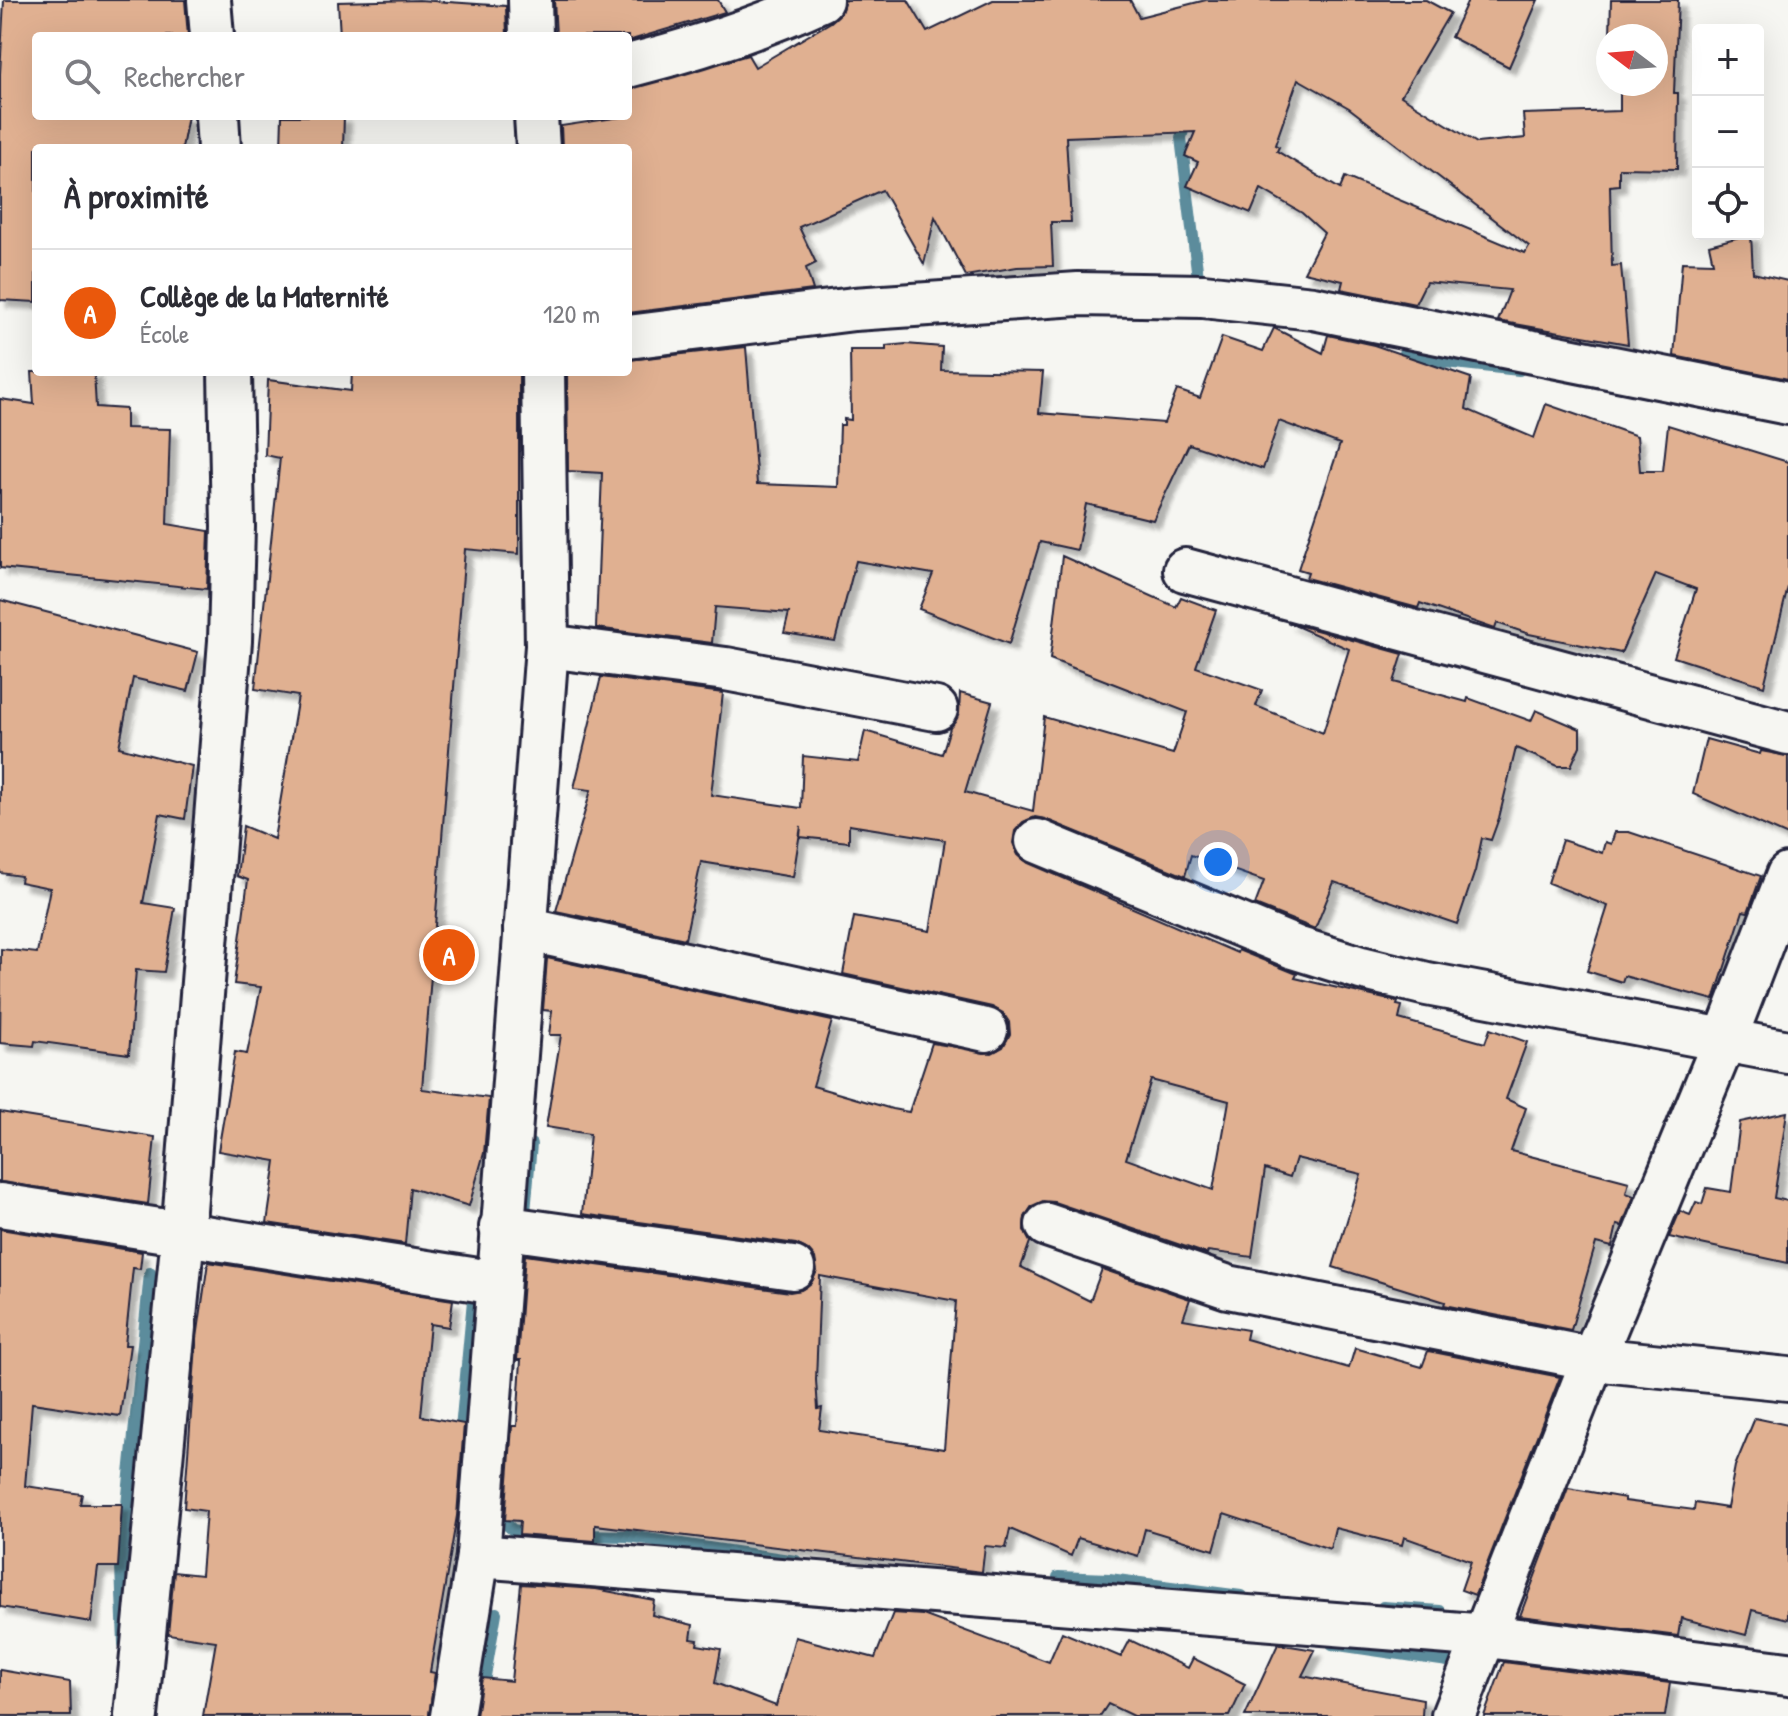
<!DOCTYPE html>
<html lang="fr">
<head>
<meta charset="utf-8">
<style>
  body { margin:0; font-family:"Patrick Hand",sans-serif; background:#f2f2f3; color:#2b2b33 }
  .controls { position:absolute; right:24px; top:24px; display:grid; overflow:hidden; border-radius:8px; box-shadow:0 8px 32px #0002 }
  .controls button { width:72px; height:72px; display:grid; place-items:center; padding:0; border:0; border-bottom:2px solid #e1e1e2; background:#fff; color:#2b2b33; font:40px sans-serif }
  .compass { position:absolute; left:1596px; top:24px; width:72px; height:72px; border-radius:50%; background:#fff; box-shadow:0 8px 32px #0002; rotate:286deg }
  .you { position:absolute; left:1218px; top:862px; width:28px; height:28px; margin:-20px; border:6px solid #fff; border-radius:50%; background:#1a73e8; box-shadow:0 0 0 12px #1a73e833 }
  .badge { display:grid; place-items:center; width:52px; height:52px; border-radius:50%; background:#ea580c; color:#fff; font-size:26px; font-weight:700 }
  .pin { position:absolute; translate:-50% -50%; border:4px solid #fff; box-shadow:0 2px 8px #0006 }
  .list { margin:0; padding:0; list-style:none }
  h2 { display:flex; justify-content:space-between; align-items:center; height:104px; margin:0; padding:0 32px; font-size:34px }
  h2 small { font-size:26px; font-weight:400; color:#7c7c81 }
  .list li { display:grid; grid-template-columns:52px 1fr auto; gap:24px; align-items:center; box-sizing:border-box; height:128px; padding:0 32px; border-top:2px solid #e1e1e2 }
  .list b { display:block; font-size:30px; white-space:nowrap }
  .list p { margin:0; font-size:26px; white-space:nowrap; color:#7c7c81 }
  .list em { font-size:26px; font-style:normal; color:#7c7c81 }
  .icon { flex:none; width:44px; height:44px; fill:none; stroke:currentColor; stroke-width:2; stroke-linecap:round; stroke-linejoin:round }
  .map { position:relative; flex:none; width:1788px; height:1716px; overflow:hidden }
  .search { position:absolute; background:#fff; box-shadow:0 8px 32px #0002; left:32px; top:32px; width:600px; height:88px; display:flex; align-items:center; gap:20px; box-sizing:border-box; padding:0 28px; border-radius:8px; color:#7c7c81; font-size:30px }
  .panel { position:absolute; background:#fff; box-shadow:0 8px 32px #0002; left:32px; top:144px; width:600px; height:232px; border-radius:8px }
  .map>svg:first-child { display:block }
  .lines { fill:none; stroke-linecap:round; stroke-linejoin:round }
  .stream { stroke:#5c8c9c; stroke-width:12 }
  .building { fill:#e0b091; stroke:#22223b; stroke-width:2; fill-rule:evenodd; filter:url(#shadow) }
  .minor-casing { stroke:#22223b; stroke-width:48 }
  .minor { stroke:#f6f6f2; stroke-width:42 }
</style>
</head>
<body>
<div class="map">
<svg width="1788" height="1716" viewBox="0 0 1788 1716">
  <defs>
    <filter id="shadow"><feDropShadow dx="7" dy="7" stdDeviation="2" flood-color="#0004"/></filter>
  </defs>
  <rect width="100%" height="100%" fill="#f6f6f2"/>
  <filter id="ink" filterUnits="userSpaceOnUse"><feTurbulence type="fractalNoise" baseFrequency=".0125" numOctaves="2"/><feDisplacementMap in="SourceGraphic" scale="16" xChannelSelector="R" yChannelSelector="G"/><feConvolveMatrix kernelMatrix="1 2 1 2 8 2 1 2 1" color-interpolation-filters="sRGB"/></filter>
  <g filter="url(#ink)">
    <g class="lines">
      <g class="stream">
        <path d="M1186 120 1181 138 1199 286"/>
        <path d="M1404 353 1445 362 1519 370"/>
        <path d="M525 1212 531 1144"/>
        <path d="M460 1440 473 1300"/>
        <path d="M507 1490 505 1523 513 1530 534 1534"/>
        <path d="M580 1535 628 1536 796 1561"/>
        <path d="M1058 1577 1109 1579 1241 1596"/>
        <path d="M1383 1607 1440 1611"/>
        <path d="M124 1644 121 1566 150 1273"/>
        <path d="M1332 1644 1448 1661 1465 1668"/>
        <path d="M478 1716 496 1613"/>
      </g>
    </g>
    <g class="building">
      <path d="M4 0H185L188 36H36V116H188L182 148H36V302L0 300V74Z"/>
      <path d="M419 0 506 6 507 36H340L338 2Z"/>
      <path d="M554 0H718L725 12 628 41V36H556Z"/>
      <path d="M845 0H908L927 32 993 0H1130L1139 17 1206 0H1426L1450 13 1401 96 1477 143 1525 138 1523 114 1620 111V84H1656V36L1610 35 1611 0H1678L1674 93H1678L1677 169 1619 168V185L1610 186 1612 266 1621 265 1628 344 1498 321 1510 290 1426 282 1415 304 1341 289 1343 281 1304 272 1324 233 1302 213 1261 189 1251 213 1187 186 1198 162 1185 156 1195 132 1066 137 1071 222H1051L1053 266 1017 267 966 276 935 217 924 264 882 190 799 227 816 263 806 268 813 290 628 313V148H562L561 126 628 116V89L748 55 755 67 831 22 841 13ZM1298 79 1349 108 1529 246 1525 253 1345 177 1340 189 1277 151 1279 147 1275 145Z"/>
      <path d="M1468 0H1538L1509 67 1451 37Z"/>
      <path d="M282 116H344L343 148H281Z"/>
      <path d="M1751 234 1753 273 1788 281V379L1674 356 1682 262 1713 263 1709 245Z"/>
      <path d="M1274 328 1323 353 1328 335 1374 345 1471 378 1466 409 1534 438 1546 404 1637 436 1640 471H1663L1668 425 1788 462V587L1764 686 1674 657 1696 589 1656 574 1621 653 1529 634 1497 623 1495 629 1420 603 1418 608 1306 578 1308 572 1298 569 1340 444 1279 421 1263 469 1189 444 1153 520 1086 504 1077 550 1040 542 1009 644 919 609 933 574 856 561 835 641 784 633 789 613 715 607 712 643 596 628 602 473 568 471 567 372H628V360L746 347 757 484 838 487 840 425H844V419L851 420 850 350H886V346L906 344 942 347 941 370 1043 372 1039 413 1164 423 1177 390 1200 398 1222 337 1263 351Z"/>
      <path d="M32 372H94L96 407 126 409V428L170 429 167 524 209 531 207 589 0 568V399L34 404Z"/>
      <path d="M352 372H519V554L465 549 422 1089 489 1098 484 1153 469 1206 410 1188 405 1244 267 1223 276 1161 218 1151 235 1052 247 1054 261 987 234 984 248 880 237 876 243 826 274 839 298 696 255 689 280 458 265 455 268 380 351 391Z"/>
      <path d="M1062 556 1176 607 1181 597 1216 610 1196 667 1262 690 1256 706 1323 733 1349 649 1287 622 1403 654 1394 682 1467 702 1468 698 1531 721 1536 710 1580 729V746L1571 766H1558L1516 748 1499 818 1491 840 1482 838 1475 871 1457 924 1334 882 1315 929 1255 905 1264 881 1191 855 1185 876 1045 819 1035 817 1023 822 1015 831 1013 843 1018 855 1028 863 1237 953 1238 950 1297 974 1295 978 1398 1002 1397 1005 1402 1006 1399 1019 1485 1043 1490 1029 1527 1042 1506 1099 1526 1108 1511 1151 1629 1182 1626 1193 1634 1196 1622 1226 1617 1225 1612 1247 1596 1243 1571 1330 1444 1305 1445 1302 1333 1267 1361 1174 1296 1158 1290 1177 1265 1169 1252 1257 1208 1251 1207 1254 1054 1202 1043 1201 1032 1206 1025 1217 1024 1230 1030 1242 1021 1267 1090 1301 1102 1269 1190 1299 1183 1319 1248 1330 1246 1339 1349 1368 1355 1348 1422 1367 1428 1351 1560 1377 1475 1595 1461 1590 1471 1561 1404 1537 1402 1545 1335 1528 1330 1549 1224 1514 1214 1550 1145 1529 1138 1556 1078 1538 1071 1556 1010 1529 1006 1548 985 1546 982 1572 595 1525V1541L519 1535 520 1521 505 1520 512 1426H517L521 1360H517L525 1255 790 1292 801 1290 811 1283 817 1271 815 1258 808 1250 796 1244 582 1214 590 1134 546 1127 561 1035H549L552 1011 543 1010 547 958 832 1021 813 1086 892 1109 909 1112 932 1043 992 1053 1003 1047 1010 1034 1009 1022 1003 1013 992 1007 843 974 854 917 930 931 945 840 849 825V842L800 837 801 826 793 877 701 862 685 939 556 911 591 790 574 788 601 677 723 693 711 795 801 808 803 756 858 762 865 731 942 754 950 728 959 714 960 693 992 702 965 792 1033 811 1044 717 1173 754 1187 712 1050 659ZM1151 1080 1229 1101 1213 1190 1126 1159ZM820 1276 956 1301 944 1449 819 1430 822 1408 818 1409 816 1380Z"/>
      <path d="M0 600 198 652 188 691 133 678 119 747 192 766 185 819 160 814 143 903 175 908 164 972 136 970 129 1054 35 1041 34 1046 0 1043 1 949 37 953 50 888 20 882 21 876 0 873Z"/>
      <path d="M1706 739 1760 754 1761 751 1788 756V836L1693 794Z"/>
      <path d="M1615 832H1629L1761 876 1748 912 1743 911 1714 1000 1624 976 1622 982 1587 971 1608 906 1548 883 1562 840 1602 853 1605 842 1611 844Z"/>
      <path d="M0 1112 155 1137 148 1204 0 1182Z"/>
      <path d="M1787 1112 1774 1198 1788 1201V1263L1669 1237 1680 1211 1690 1215 1696 1202 1702 1204 1707 1188 1731 1192 1740 1122Z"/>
      <path d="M0 1229 142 1252 140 1269 133 1268 125 1345H130L120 1416 32 1403 25 1486 82 1494 80 1504H122L118 1567H98L91 1622 0 1607Z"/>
      <path d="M208 1262 453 1300 449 1327 430 1324 421 1416 464 1424 457 1516 430 1672 435 1673 429 1716H203L216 1641 168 1634 174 1572 201 1575 206 1511 184 1508 196 1345Z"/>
      <path d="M1755 1418 1788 1425V1619L1752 1610 1746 1635 1681 1618 1678 1636 1520 1616 1568 1488 1625 1498V1501L1694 1510 1695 1503 1727 1508 1735 1466Z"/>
      <path d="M521 1584 596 1589 654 1600 652 1615 693 1625 691 1639 698 1640 697 1645 721 1649 715 1683 776 1706 795 1637 875 1658 893 1613 923 1615 1049 1662 1062 1632 1121 1657 1130 1640 1188 1668 1193 1658 1245 1684 1230 1716H1133L1108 1704 1100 1716H476L482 1678 511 1681Z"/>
      <path d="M1278 1644 1315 1650 1302 1676 1423 1699 1422 1716H1245Z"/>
      <path d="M1504 1662 1670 1683 1665 1716H1484Z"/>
      <path d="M0 1670 70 1682 71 1716H0Z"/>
    </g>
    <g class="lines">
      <defs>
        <g id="minor">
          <path d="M209 0 212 36"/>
          <path d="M530 0 531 36"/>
          <path d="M628 66C695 49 758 29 821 0"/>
          <path d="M217 116 219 148"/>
          <path d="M536 116 538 148"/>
          <path d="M628 337 854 309 1078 294 1203 296 1313 308 1788 403"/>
          <path d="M1185 570 1788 733"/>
          <path d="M547 646 726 669 936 709"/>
          <path d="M1037 841 1296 948 1361 968 1427 984 1788 1052"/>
          <path d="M525 929 986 1030"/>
          <path d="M0 1205 497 1283"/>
          <path d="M1047 1225 1228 1287 1593 1359 1788 1379"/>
          <path d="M501 1227 793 1268"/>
          <path d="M478 1556 1487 1636 1788 1674"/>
          <path d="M136 1716 183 1235 230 641 233 527 230 372"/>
          <path d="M452 1716 478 1556 547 646 543 372"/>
          <path d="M1453 1716 1593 1359 1725 1039 1788 875"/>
        </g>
      </defs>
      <use href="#minor" class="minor-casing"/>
      <use href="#minor" class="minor"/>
    </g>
  </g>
</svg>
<div class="controls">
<button>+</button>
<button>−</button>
<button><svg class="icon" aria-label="locate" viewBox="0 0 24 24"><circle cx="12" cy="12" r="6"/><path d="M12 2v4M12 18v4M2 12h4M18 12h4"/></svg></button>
</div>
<svg class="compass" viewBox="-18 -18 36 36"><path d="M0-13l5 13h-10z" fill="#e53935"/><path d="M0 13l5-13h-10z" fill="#7c7c81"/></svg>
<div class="you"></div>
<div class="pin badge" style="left:449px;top:955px">A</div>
<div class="search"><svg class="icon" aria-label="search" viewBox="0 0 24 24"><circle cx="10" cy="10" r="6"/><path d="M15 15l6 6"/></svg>Rechercher</div>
<section class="panel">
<h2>À proximité<small></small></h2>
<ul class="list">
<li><span class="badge">A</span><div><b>Collège de la Maternité</b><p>École</p></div><em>120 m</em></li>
</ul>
</section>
</div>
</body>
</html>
